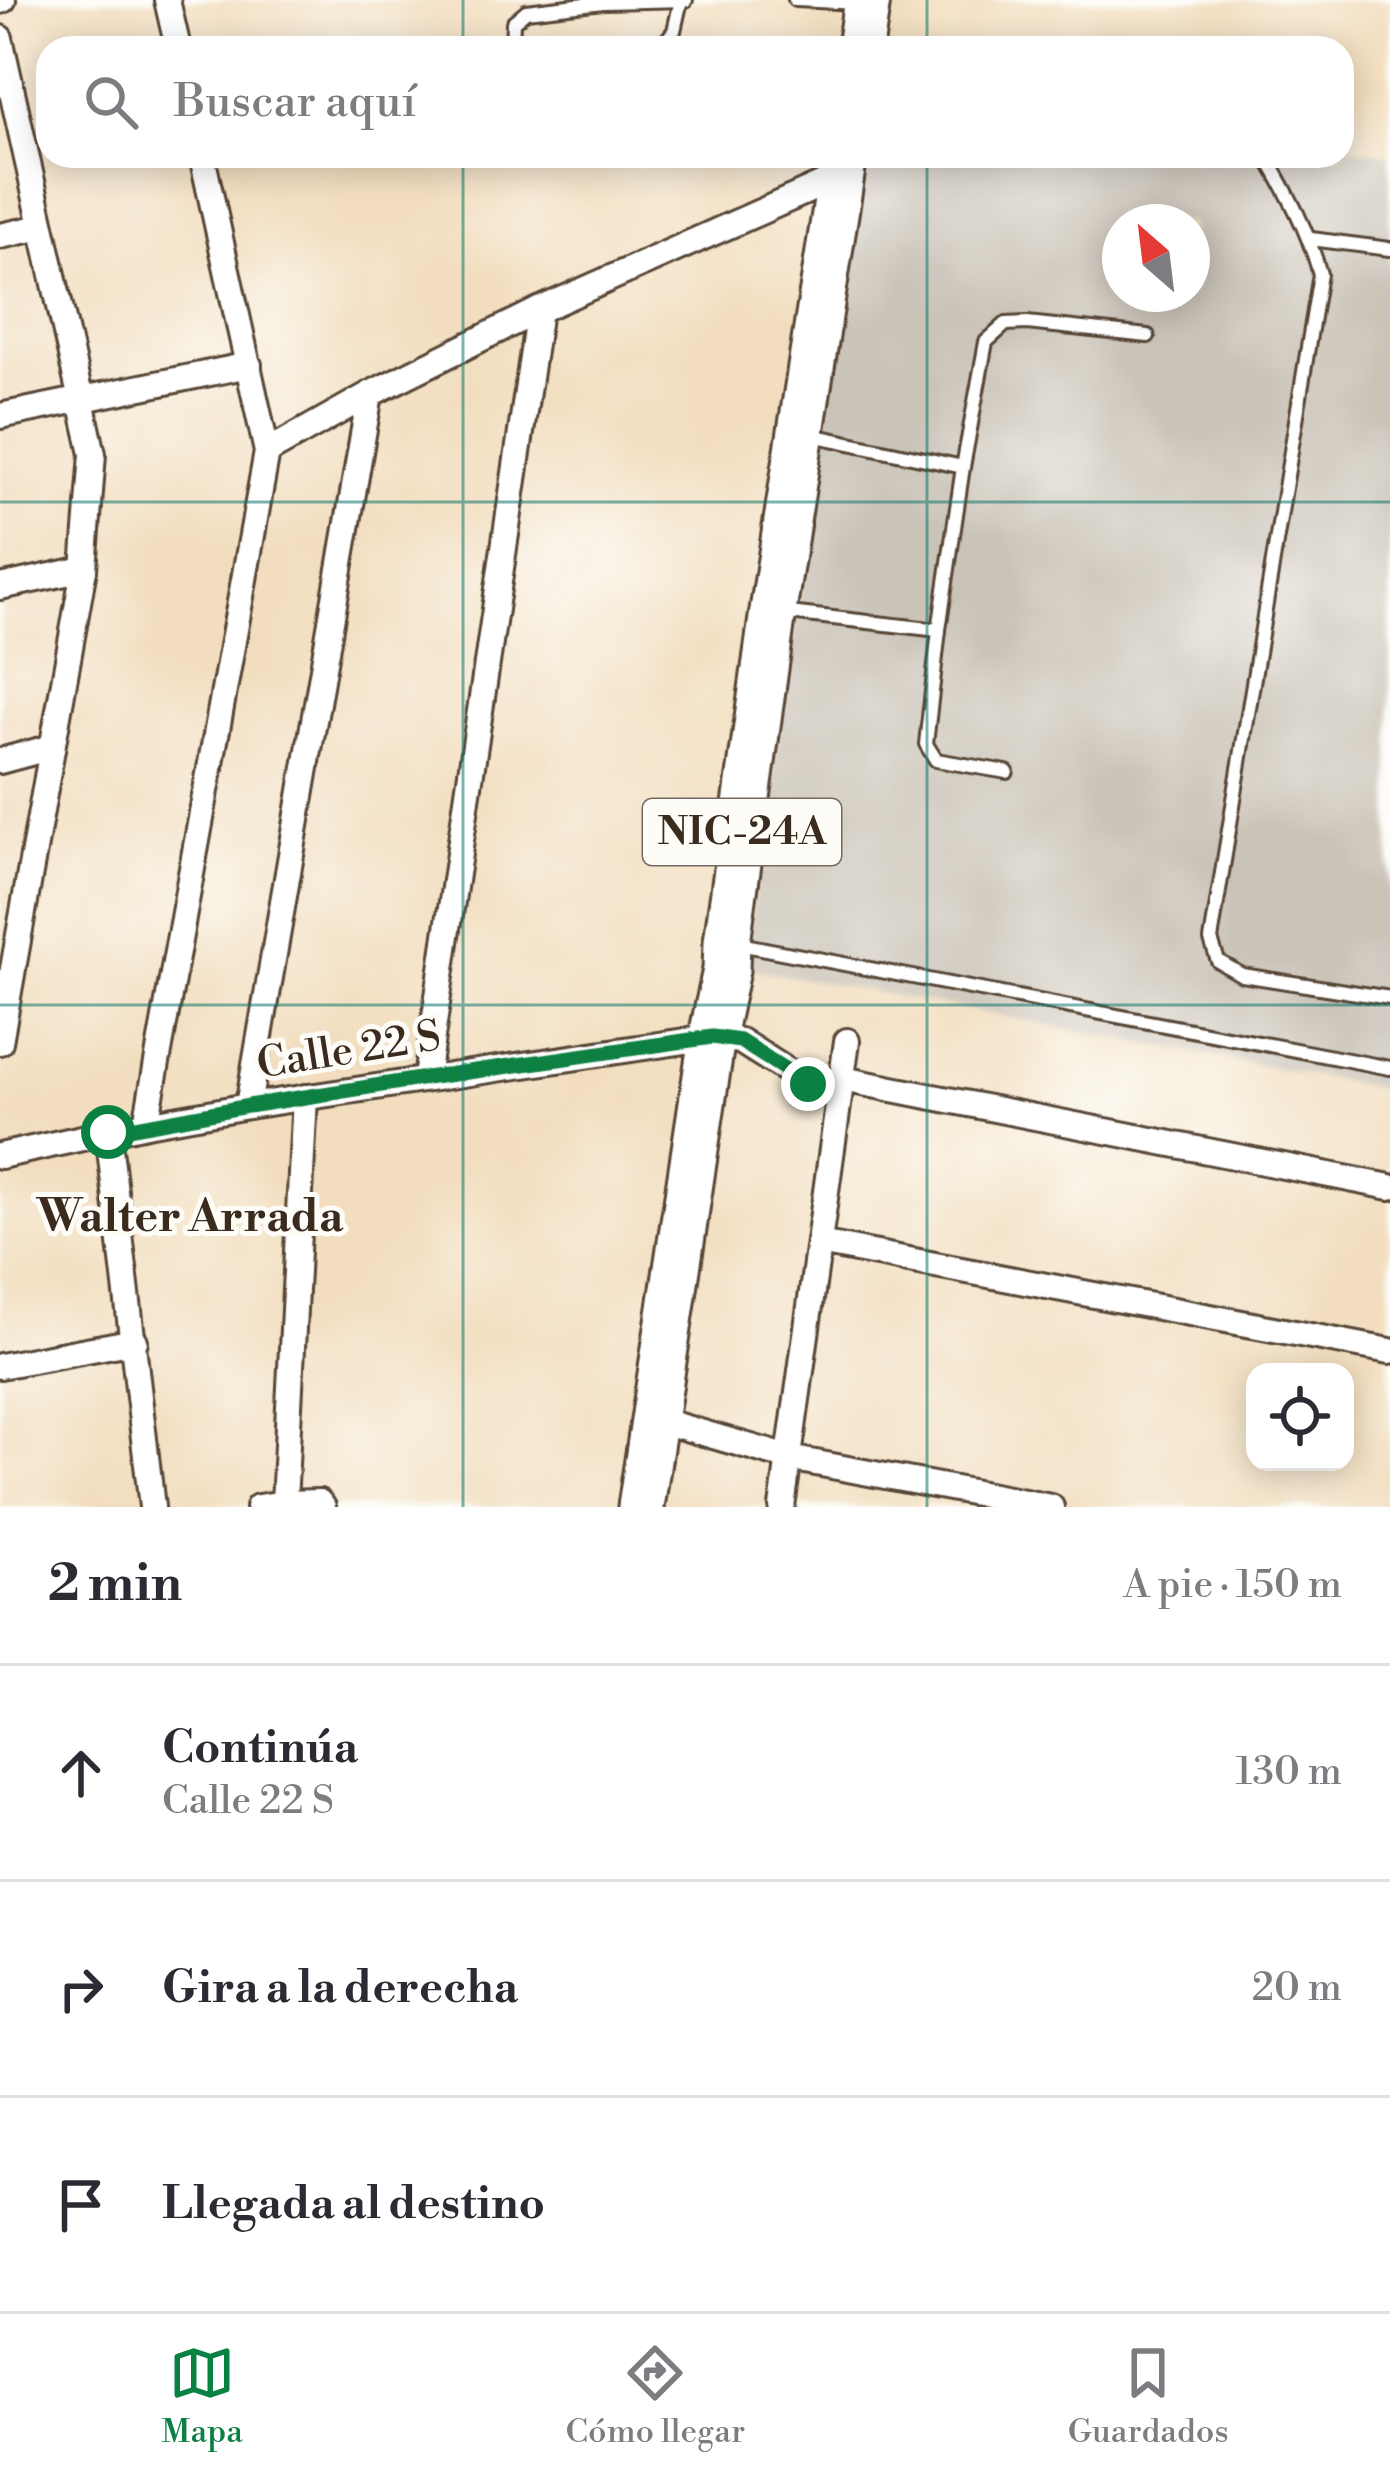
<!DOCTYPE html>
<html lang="es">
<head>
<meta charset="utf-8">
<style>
  body { margin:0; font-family:"Libre Bodoni",serif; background:#f2f2f3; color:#2b2b33 }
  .controls { position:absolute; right:36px; bottom:36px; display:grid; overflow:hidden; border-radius:24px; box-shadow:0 6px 30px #0003 }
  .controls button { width:108px; height:108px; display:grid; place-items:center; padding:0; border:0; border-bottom:3px solid #e1e1e2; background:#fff; color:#2b2b33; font:60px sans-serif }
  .compass { position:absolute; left:1102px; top:204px; width:108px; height:108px; border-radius:50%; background:#fff; box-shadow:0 6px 30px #0003; rotate:332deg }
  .stop { position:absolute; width:36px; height:36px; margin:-27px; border:9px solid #0b8043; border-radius:50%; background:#fff }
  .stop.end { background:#0b8043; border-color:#fff; box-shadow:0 3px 12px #0008 }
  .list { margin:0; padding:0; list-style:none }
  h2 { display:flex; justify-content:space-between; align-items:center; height:156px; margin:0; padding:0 48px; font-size:51px }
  h2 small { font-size:39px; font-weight:400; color:#7c7c81 }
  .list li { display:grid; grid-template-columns:78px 1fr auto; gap:36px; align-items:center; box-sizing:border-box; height:216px; padding:0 48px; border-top:3px solid #e1e1e2 }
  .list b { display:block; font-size:45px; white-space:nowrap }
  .list p { margin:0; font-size:39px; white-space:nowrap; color:#7c7c81 }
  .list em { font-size:39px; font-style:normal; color:#7c7c81 }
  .icon { flex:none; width:66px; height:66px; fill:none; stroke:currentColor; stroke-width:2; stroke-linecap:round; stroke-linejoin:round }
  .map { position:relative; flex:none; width:1390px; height:1507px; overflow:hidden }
  .search { position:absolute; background:#fff; box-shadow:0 6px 30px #0003; left:36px; right:36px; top:36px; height:132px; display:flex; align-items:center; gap:30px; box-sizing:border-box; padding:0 42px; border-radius:36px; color:#7c7c81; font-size:45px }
  .sheet { height:804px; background:#fff }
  nav { display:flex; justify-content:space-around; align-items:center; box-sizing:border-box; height:168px; border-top:3px solid #e1e1e2; background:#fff; font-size:33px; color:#7c7c81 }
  nav a { display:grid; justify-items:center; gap:6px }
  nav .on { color:#0b8043 }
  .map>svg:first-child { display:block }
  .industrial { fill:#cac3b8; fill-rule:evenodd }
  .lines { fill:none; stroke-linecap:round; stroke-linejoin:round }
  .lane-casing { stroke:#564536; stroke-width:18 }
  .street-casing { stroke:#564536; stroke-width:30 }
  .highway-casing { stroke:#564536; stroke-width:51 }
  .lane { stroke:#fff; stroke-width:12 }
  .street { stroke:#fff; stroke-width:24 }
  .highway { stroke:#fff; stroke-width:45 }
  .route { stroke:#0b8043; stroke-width:15 }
  .grid { fill:none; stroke:#0f766e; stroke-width:3; stroke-opacity:0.55 }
  .labels { text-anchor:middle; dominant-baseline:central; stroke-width:10; stroke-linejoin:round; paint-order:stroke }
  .shield { fill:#fdfcf7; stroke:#75695f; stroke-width:3 }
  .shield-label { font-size:39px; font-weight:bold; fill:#3b2a1e }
  .street-label { font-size:42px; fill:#3b2a1e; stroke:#fdfcf7 }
  .neighbourhood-label { font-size:45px; font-weight:bold; fill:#3b2a1e; stroke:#fdfcf7 }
</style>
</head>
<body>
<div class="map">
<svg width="1390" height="1507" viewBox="0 0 1390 1507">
  <rect width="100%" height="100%" fill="#fdfcf7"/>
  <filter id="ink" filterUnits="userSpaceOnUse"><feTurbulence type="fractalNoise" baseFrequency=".00833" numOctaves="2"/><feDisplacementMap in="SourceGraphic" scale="24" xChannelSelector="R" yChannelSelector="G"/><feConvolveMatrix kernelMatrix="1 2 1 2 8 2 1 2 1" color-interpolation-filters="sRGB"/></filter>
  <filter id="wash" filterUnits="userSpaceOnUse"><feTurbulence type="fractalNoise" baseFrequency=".004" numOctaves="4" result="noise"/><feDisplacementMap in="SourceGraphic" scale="48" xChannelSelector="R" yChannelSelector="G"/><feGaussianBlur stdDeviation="2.7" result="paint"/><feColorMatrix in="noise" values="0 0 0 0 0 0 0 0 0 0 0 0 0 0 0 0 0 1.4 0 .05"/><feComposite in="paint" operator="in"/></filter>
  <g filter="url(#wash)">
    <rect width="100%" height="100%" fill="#f2debf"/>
    <path class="industrial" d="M1342 146 1390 154V1090L743 967 867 156H1342ZM1120 222H1192V294H1120Z"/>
  </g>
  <g filter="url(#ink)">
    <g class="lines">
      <defs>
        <g id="lane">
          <path d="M795 0 859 3"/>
          <path d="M512 48 513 22 526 11 603 2 686 0"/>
          <path d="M660 48 674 31 681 0"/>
          <path d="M1266 156C1289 195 1308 231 1320 274L1211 940 1218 961 1242 975 1390 998"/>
          <path d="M1311 239 1390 249"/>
          <path d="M812 435 963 467"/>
          <path d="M780 612 939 630"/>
          <path d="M1007 772 936 760 926 744 939 630 963 467 986 342 1006 324 1027 323 1148 336"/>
          <path d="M734 943 1390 1068"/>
        </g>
        <g id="street">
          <path d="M167 0 178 48"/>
          <path d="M0 1 3 0"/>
          <path d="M0 38 93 454 84 569 0 1042"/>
          <path d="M0 236 42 227"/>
          <path d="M0 416 249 365"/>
          <path d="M267 452 370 394 539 310 841 176"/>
          <path d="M0 587 84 569"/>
          <path d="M0 761 52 747"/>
          <path d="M426 1078 539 310"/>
          <path d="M248 1106 370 394"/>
          <path d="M146 1124 267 452 202 156"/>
          <path d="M108 1132 152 1507"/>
          <path d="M0 1156 146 1124 248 1106 712 1037 740 1041 808 1084 842 1079 1390 1187"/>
          <path d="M819 1243 1390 1351"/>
          <path d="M0 1366 135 1341"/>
          <path d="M655 1419 789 1458 1051 1507"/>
          <path d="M284 1503 305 1097"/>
          <path d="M258 1507 284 1503 319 1502 323 1507"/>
          <path d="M782 1507 847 1041"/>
        </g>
        <g id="highway">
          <path d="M860 48 867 0"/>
          <path d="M641 1507 712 1037 726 970 727 942 773 611 844 156"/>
        </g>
      </defs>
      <use href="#lane" class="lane-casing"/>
      <use href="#street" class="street-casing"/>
      <use href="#highway" class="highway-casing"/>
      <use href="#lane" class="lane"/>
      <use href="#street" class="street"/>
      <use href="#highway" class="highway"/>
    </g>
  </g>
  <g class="lines" filter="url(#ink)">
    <path class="route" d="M108 1132 248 1106 426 1078 712 1037 740 1041 808 1084"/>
  </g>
  <path class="grid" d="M463 0V48M927 0V48M463 156V1507M927 156V1507M0 502H1390M0 1005H1390"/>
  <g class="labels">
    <rect class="shield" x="643" y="799" width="198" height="66" rx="9"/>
    <g class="shield-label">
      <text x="742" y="832">NIC-24A</text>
    </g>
    <g class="street-label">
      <text transform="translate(349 1051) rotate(-9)">Calle 22 S</text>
    </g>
    <g class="neighbourhood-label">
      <text x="190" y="1217">Walter Arrada</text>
    </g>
  </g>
</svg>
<div class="controls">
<button><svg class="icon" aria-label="locate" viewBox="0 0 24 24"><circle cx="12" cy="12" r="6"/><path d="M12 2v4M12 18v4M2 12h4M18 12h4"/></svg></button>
</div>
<svg class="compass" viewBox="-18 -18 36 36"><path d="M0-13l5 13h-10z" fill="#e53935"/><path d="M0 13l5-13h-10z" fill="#7c7c81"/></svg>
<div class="stop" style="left:108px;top:1132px"></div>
<div class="stop end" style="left:808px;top:1084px"></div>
<div class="search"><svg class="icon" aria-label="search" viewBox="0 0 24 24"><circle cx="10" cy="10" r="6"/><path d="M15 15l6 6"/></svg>Buscar aquí</div>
</div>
<section class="sheet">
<h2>2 min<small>A pie · 150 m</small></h2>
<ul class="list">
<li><svg class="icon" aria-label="ahead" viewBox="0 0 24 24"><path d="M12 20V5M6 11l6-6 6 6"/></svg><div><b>Continúa</b><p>Calle 22 S</p></div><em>130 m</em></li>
<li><svg class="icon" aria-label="right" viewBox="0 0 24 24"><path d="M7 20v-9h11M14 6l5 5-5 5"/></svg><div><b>Gira a la derecha</b></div><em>20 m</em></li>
<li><svg class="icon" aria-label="arrive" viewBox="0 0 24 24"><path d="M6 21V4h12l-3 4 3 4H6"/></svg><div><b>Llegada al destino</b></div></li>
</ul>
</section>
<nav>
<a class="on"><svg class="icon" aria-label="map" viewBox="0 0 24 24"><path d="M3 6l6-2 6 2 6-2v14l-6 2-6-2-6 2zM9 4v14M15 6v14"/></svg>Mapa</a>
<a><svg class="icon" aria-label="directions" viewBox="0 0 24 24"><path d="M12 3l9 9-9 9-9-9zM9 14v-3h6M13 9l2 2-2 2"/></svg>Cómo llegar</a>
<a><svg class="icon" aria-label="saved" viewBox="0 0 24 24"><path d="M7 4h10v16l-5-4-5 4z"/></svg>Guardados</a>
</nav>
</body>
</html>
